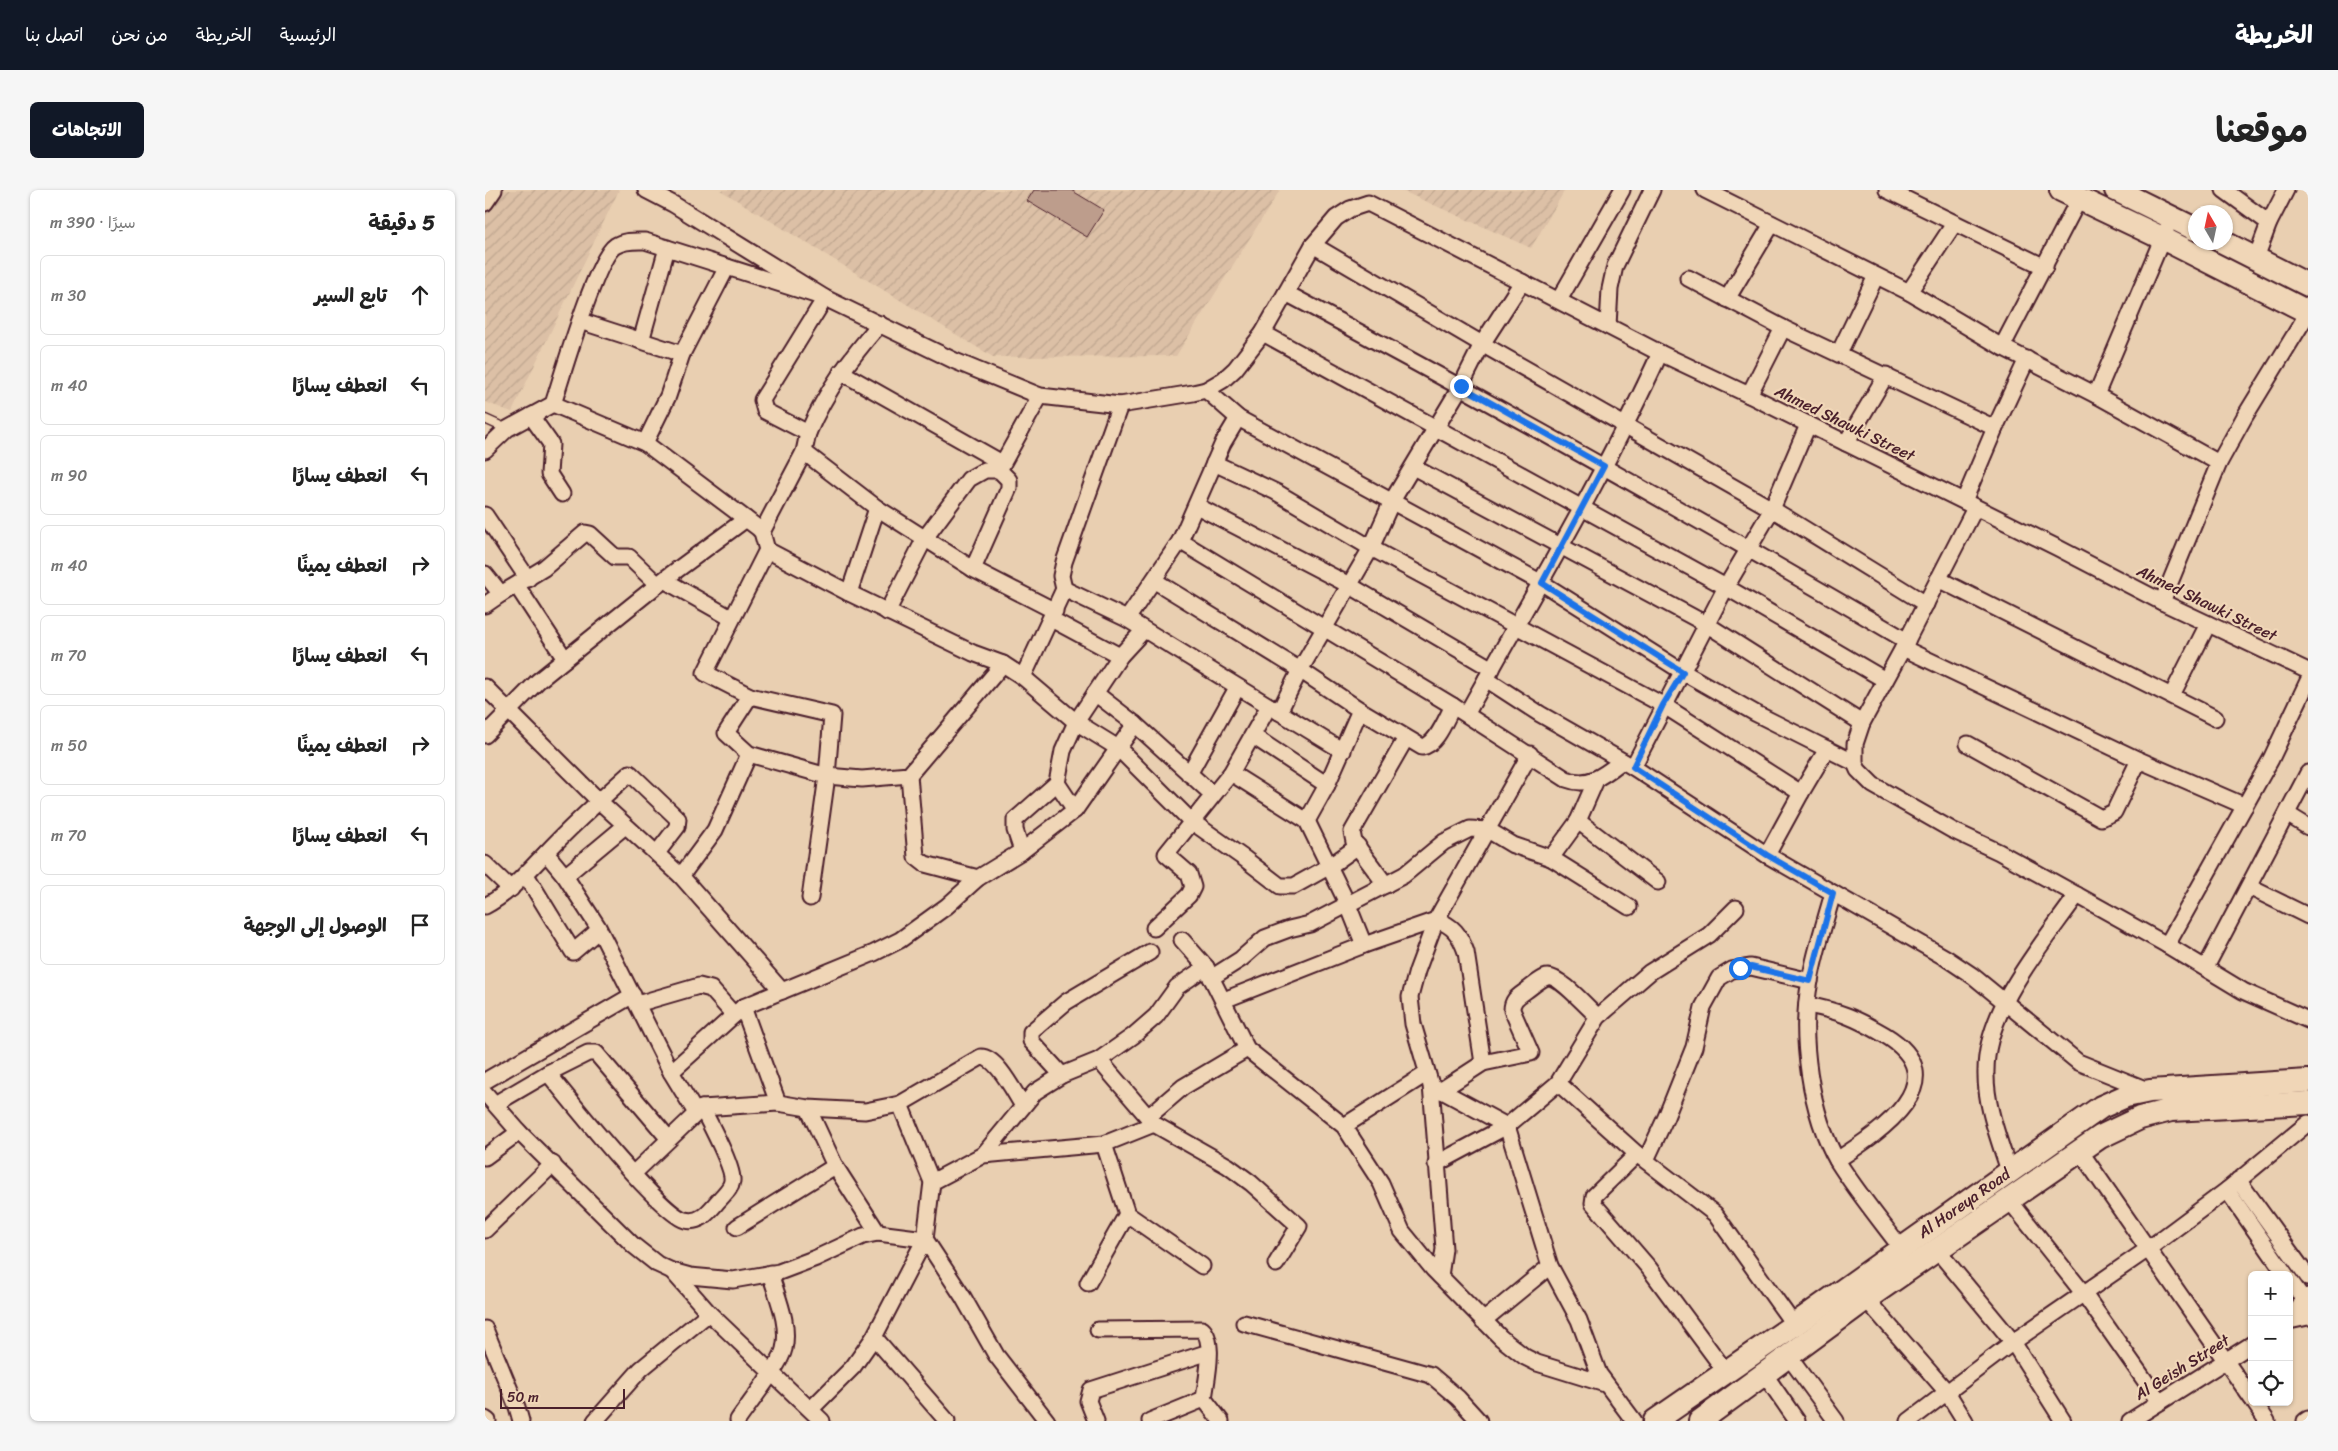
<!DOCTYPE html>
<html lang="ar">
<head>
<meta charset="utf-8">
<style>
  body { margin:0; font-family:Sriracha,"Playpen Sans Arabic",sans-serif; background:#f6f6f6; color:#222; direction:rtl }
  .controls { position:absolute; right:15px; bottom:15px; display:grid; overflow:hidden; border-radius:8px; box-shadow:0 1px 4px #0004 }
  .controls button { width:45px; height:45px; display:grid; place-items:center; padding:0; border:0; border-bottom:1px solid #e0e0e0; background:#fff; color:#222; font:25px sans-serif }
  .compass { position:absolute; left:1703px; top:15px; width:45px; height:45px; border-radius:50%; background:#fff; box-shadow:0 1px 4px #0004; rotate:351deg }
  .scale { position:absolute; left:15px; bottom:12px; width:125px; box-sizing:border-box; padding-left:5px; border:2px solid #4a1f2b; border-top:0; font-size:14px; line-height:18px; white-space:nowrap; color:#4a1f2b; -webkit-text-stroke:4px #f0d6b7; paint-order:stroke }
  .stop { position:absolute; width:15px; height:15px; margin:-11px; border:4px solid #1a73e8; border-radius:50%; background:#fff }
  .stop.end { background:#1a73e8; border-color:#fff; box-shadow:0 1px 5px #0008 }
  .list { margin:0; padding:0; list-style:none }
  h2 { display:flex; justify-content:space-between; align-items:center; height:65px; margin:0; padding:0 20px; font-size:21px }
  h2 small { font-size:16px; font-weight:400; color:#767676 }
  .list li { display:grid; grid-template-columns:32px 1fr auto; gap:15px; align-items:center; box-sizing:border-box; height:80px; margin:0 10px 10px; padding:0 10px; border:1px solid #e0e0e0; border-radius:8px }
  .list b { display:block; font-size:19px; white-space:nowrap }
  .list em { font-size:16px; font-style:normal; color:#767676 }
  .icon { flex:none; width:28px; height:28px; fill:none; stroke:currentColor; stroke-width:2; stroke-linecap:round; stroke-linejoin:round }
  .map { position:relative; flex:none; width:1823px; height:1231px; overflow:hidden; direction:ltr; border-radius:8px }
  header { display:flex; align-items:center; gap:30px; box-sizing:border-box; height:70px; padding:0 25px; background:#111827; color:#fff }
  header strong { font-size:24px }
  nav { display:flex; gap:28px; margin-inline-start:auto; font-size:18px }
  .intro { display:flex; align-items:center; justify-content:space-between; box-sizing:border-box; height:120px; padding:0 30px }
  h1 { margin:0; font-size:35px }
  .button { padding:12px 22px; border-radius:8px; background:#111827; color:#fff; font-size:18px; font-weight:700 }
  main { display:flex; gap:30px; padding:0 30px }
  aside { flex:1; background:#fff; border-radius:8px; box-shadow:0 1px 4px #0004 }
  .map>svg:first-child { display:block }
  .industrial { fill:url(#industrial-furrows) }
  .building { fill:#bd9d8c; stroke:#4a1f2b }
  .lines { fill:none; stroke-linecap:round; stroke-linejoin:round }
  .lane-casing { stroke:#4a1f2b; stroke-width:11 }
  .street-casing { stroke:#4a1f2b; stroke-width:19 }
  .secondary-casing { stroke:#4a1f2b; stroke-width:26 }
  .lane { stroke:#f0d6b7; stroke-width:8 }
  .street { stroke:#f0d6b7; stroke-width:15 }
  .secondary { stroke:#f0d6b7; stroke-width:22 }
  .route { stroke:#1a73e8; stroke-width:6 }
  .labels { text-anchor:middle; dominant-baseline:central; stroke-width:4.5; stroke-linejoin:round; paint-order:stroke }
  .street-label { font-size:16px; fill:#4a1f2b; stroke:#f0d6b7 }
</style>
</head>
<body>
<header>
<strong>الخريطة</strong>
<nav><a>الرئيسية</a><a>الخريطة</a><a>من نحن</a><a>اتصل بنا</a></nav>
</header>
<div class="intro"><h1>موقعنا</h1><a class="button">الاتجاهات</a></div>
<main>
<div class="map">
<svg width="1823" height="1231" viewBox="0 0 1823 1231">
  <defs>
    <pattern id="industrial-furrows" width="10" height="10" patternUnits="userSpaceOnUse" patternTransform="scale(1.25)"><rect width="10" height="10" fill="#dcc0a6"/><path d="M-1 1l2-2M0 10L10 0M9 11l2-2" fill="none" stroke="#bea58f"/></pattern>
  </defs>
  <rect width="100%" height="100%" fill="#e9cfb1"/>
  <filter id="ink" filterUnits="userSpaceOnUse"><feTurbulence type="fractalNoise" baseFrequency=".02" numOctaves="2"/><feDisplacementMap in="SourceGraphic" scale="10" xChannelSelector="R" yChannelSelector="G"/><feConvolveMatrix kernelMatrix="1 2 1 2 8 2 1 2 1" color-interpolation-filters="sRGB"/></filter>
  <g filter="url(#ink)">
    <g class="industrial">
      <path d="M0 0H134L27 222 0 212Z"/>
      <path d="M235 0H795L691 166 508 167Z"/>
      <path d="M915 0H1080L1046 58Z"/>
    </g>
    <path class="building" d="M549 0H586L619 20 602 47 542 11Z"/>
    <g class="lines">
      <defs>
        <path id="lane" d="M0 229 22 239"/>
        <g id="street">
          <path d="M161 0 188 14 340 108 470 171 555 206 635 215 708 203 721 200 738 190 750 179 778 143 828 55 851 28 865 19 883 13 1175 163 1264 205 1573 358 1677 412 1823 481"/>
          <path d="M1220 0 1424 102 1517 157 1611 205 1734 273"/>
          <path d="M1402 0 1560 77"/>
          <path d="M1739 0 1784 33"/>
          <path d="M0 13 9 0"/>
          <path d="M828 55 997 154 1287 319 1441 414"/>
          <path d="M1771 68 1784 33 1801 0"/>
          <path d="M1203 88 1298 138 1510 238"/>
          <path d="M1424 102 1469 34"/>
          <path d="M801 103C1010 214 1217 331 1422 451"/>
          <path d="M1242 109 1287 34"/>
          <path d="M1074 110 1137 0"/>
          <path d="M95 131 197 164"/>
          <path d="M1123 136 1125 99 1130 76 1167 0"/>
          <path d="M778 143 1241 397 1400 490"/>
          <path d="M156 151 182 58"/>
          <path d="M1517 157 1594 9"/>
          <path d="M1354 163 1391 86"/>
          <path d="M356 182 517 273"/>
          <path d="M721 200 753 228 1057 393 1198 482 1270 523 1370 573"/>
          <path d="M1264 205 1298 138"/>
          <path d="M1611 205 1681 40"/>
          <path d="M68 214 160 253 273 338 277 342 282 360 364 403 488 463 518 474 538 487 591 532 633 558 706 631 760 669 795 696H809L845 676 873 656"/>
          <path d="M46 226 66 254 64 284 77 304"/>
          <path d="M323 243C341 201 365 168 395 134"/>
          <path d="M160 253 183 206 197 164 242 77"/>
          <path d="M1361 253 1401 185"/>
          <path d="M0 260 22 239 68 214C77 187 111 68 130 56 139 50 151 51 160 51L340 108 277 210 280 221 323 243 319 262 392 318 488 379 570 421"/>
          <path d="M729 273 791 302 886 358 1178 515 1316 603 1282 665"/>
          <path d="M928 277 1221 434 1377 533"/>
          <path d="M514 280 555 206"/>
          <path d="M1479 311 1510 238 1542 169"/>
          <path d="M712 316 864 395 1007 479"/>
          <path d="M1490 318 1418 458 1377 533 1370 554V573L1373 580 1388 595 1467 640 1514 662 1592 705 1682 755 1758 801 1823 830"/>
          <path d="M0 325 43 389"/>
          <path d="M277 342 319 262"/>
          <path d="M695 351 968 516"/>
          <path d="M282 360 220 483 265 506 347 525 342 586 325 708"/>
          <path d="M0 384 16 404 59 378 100 343 105 344 130 367H144L173 395"/>
          <path d="M1453 389 1730 528"/>
          <path d="M179 390 246 428"/>
          <path d="M670 391 815 480 875 520 842 595 822 631"/>
          <path d="M32 396 80 469"/>
          <path d="M579 399 642 429 858 561"/>
          <path d="M364 403 392 318"/>
          <path d="M1677 412 1734 273 1760 226 1823 123"/>
          <path d="M0 415 16 404"/>
          <path d="M402 422 440 348 484 289 500 280H514L524 290V298L488 379"/>
          <path d="M566 429 635 466"/>
          <path d="M642 429 695 351 738 253 753 228"/>
          <path d="M1418 458 1654 570 1760 616"/>
          <path d="M538 487 579 399 576 386 579 372 635 215"/>
          <path d="M1001 489 1055 524 1148 577 1282 665 1461 768 1488 786 1593 872 1665 901"/>
          <path d="M0 497 114 611 196 686 297 801"/>
          <path d="M610 503 650 534 727 604"/>
          <path d="M1687 505 1723 434"/>
          <path d="M265 506 241 543 264 564 342 586 377 589 424 585 518 474"/>
          <path d="M875 520 937 557C952 555 961 528 968 516L1081 589C1104 598 1119 585 1137 571"/>
          <path d="M794 522 815 480 886 358 907 311 976 196 997 154 1037 92"/>
          <path d="M982 523C1048 404 1118 288 1175 163"/>
          <path d="M0 545 53 491 181 388 261 329"/>
          <path d="M768 546 842 595"/>
          <path d="M1483 554 1616 628 1629 622 1654 570"/>
          <path d="M1045 564 951 730 932 781 925 807 928 834 946 895 1022 936 1065 1076 1094 1130 1114 1184 1149 1231"/>
          <path d="M1148 577 1241 397 1287 319 1323 235"/>
          <path d="M746 583 822 631 863 715 879 755"/>
          <path d="M704 584 752 498"/>
          <path d="M424 585 431 667 440 674 493 688"/>
          <path d="M572 593 590 620"/>
          <path d="M1316 603 1342 559"/>
          <path d="M1802 624 1823 637"/>
          <path d="M1093 631 1111 590"/>
          <path d="M140 636 80 686 113 737 186 882 211 923"/>
          <path d="M537 661 530 640V630L572 593 578 561 591 532 635 466 659 440"/>
          <path d="M61 663 80 686"/>
          <path d="M1066 668 1093 631 1173 692"/>
          <path d="M0 674 26 699"/>
          <path d="M41 685 88 762 114 740"/>
          <path d="M196 686 230 640 264 564"/>
          <path d="M901 695 869 652 867 642 921 548"/>
          <path d="M1764 697 1823 726"/>
          <path d="M1348 703C1340 732 1330 762 1325 791 1314 845 1325 924 1353 972 1372 1002 1395 1030 1416 1058"/>
          <path d="M0 716C25 703 41 683 61 663 87 635 116 609 145 583L193 629 192 637 172 663"/>
          <path d="M669 738 704 705 708 697 704 684 681 664 746 583 784 516"/>
          <path d="M697 750 721 777 762 859 859 936 896 993 917 1041 948 1079 1016 1148 1040 1167 1052 1173 1120 1194"/>
          <path d="M1682 755 1786 569 1823 491"/>
          <path d="M1721 777 1823 583"/>
          <path d="M726 788 756 769 780 748 804 739 825 734 919 685 959 652 985 639 1003 640 1028 655 1066 668 1144 717"/>
          <path d="M739 810 879 755 951 730C968 735 975 745 981 762L998 873"/>
          <path d="M152 814 214 796 226 799 249 825"/>
          <path d="M1322 815C1354 821 1371 828 1400 845 1474 890 1395 942 1352 970"/>
          <path d="M258 817 293 913"/>
          <path d="M614 870 669 934 743 976 766 993 814 1036 791 1074"/>
          <path d="M186 882 258 817 389 763 415 750 462 716 493 688 537 661 590 620 650 534"/>
          <path d="M577 885 546 851V842L581 812 665 762"/>
          <path d="M0 891 148 805"/>
          <path d="M1073 893 1152 964 1230 1024 1309 1135"/>
          <path d="M946 895 959 1059 955 1086"/>
          <path d="M955 901 998 873 1046 863 1027 820C1027 809 1034 806 1042 800 1048 796 1055 789 1062 787 1073 784 1104 819 1113 827"/>
          <path d="M0 903 34 942 148 1055 172 1074 187 1081 205 1086 248 1090 294 1082 331 1068 378 1046 393 1043 440 1049 478 1107 511 1165 562 1231"/>
          <path d="M10 914 63 883"/>
          <path d="M323 918 350 976 393 1043"/>
          <path d="M663 927 698 897 762 859"/>
          <path d="M859 936 941 884"/>
          <path d="M184 949 111 863H103L63 883C83 908 176 1025 200 1030 216 1034 225 1020 234 1010 238 1005 246 999 247 991 249 978 224 932 217 918"/>
          <path d="M619 954 642 1024 717 1076"/>
          <path d="M1595 961 1767 1209"/>
          <path d="M1152 964 1109 1006 1108 1013 1164 1078 1241 1182"/>
          <path d="M498 965 550 902 577 885 614 870 648 846 671 826 692 797 721 777"/>
          <path d="M0 967 34 942"/>
          <path d="M1161 970 1181 927 1209 857 1218 817 1234 788 1247 780 1266 777 1325 791"/>
          <path d="M951 974 1022 936 1073 893 1113 827 1165 782 1224 745 1251 718"/>
          <path d="M1524 981C1514 949 1500 915 1501 881 1501 818 1557 755 1592 705"/>
          <path d="M149 983 217 918 293 913 323 918 380 921 415 914 496 867C512 867 529 902 537 914"/>
          <path d="M1753 990 1823 1087"/>
          <path d="M447 992 498 965 619 954 669 934"/>
          <path d="M1742 1000 1801 1085"/>
          <path d="M1525 1011 1599 1104 1675 1212"/>
          <path d="M252 1037 350 976"/>
          <path d="M0 1040 68 974"/>
          <path d="M1452 1060 1528 1152 1578 1231"/>
          <path d="M1804 1089 1823 1116"/>
          <path d="M603 1093 642 1024"/>
          <path d="M1381 1109 1462 1202 1480 1231"/>
          <path d="M224 1123 337 1231"/>
          <path d="M1804 1128 1823 1106"/>
          <path d="M998 1131 1065 1076"/>
          <path d="M1804 1131 1823 1127"/>
          <path d="M759 1133 946 1185 973 1208 994 1231"/>
          <path d="M0 1139 32 1217 36 1231"/>
          <path d="M613 1140 717 1139C731 1151 721 1192 719 1209L736 1231"/>
          <path d="M389 1147 462 1231"/>
          <path d="M1304 1167 1351 1231"/>
          <path d="M1280 1185 1312 1231"/>
          <path d="M1769 1212 1782 1231"/>
          <path d="M326 1219 368 1177 389 1147 440 1049 447 992 415 914"/>
          <path d="M0 1229 3 1231"/>
          <path d="M253 1230C263 1215 296 1174 299 1159 305 1134 292 1107 285 1083"/>
          <path d="M110 1231 156 1179 224 1123 187 1081"/>
          <path d="M611 1231 603 1211 606 1200 724 1162"/>
          <path d="M665 1231 719 1209"/>
          <path d="M1424 1231 1528 1152 1663 1059 1742 1000 1823 933"/>
          <path d="M1645 1231 1767 1154"/>
          <path d="M1820 1231 1823 1229"/>
        </g>
        <g id="secondary">
          <path d="M1576 0 1677 48 1823 122"/>
          <path d="M1631 0 1710 39"/>
          <path d="M1738 52 1823 95"/>
          <path d="M1170 1231 1309 1135 1616 917 1641 906 1665 901 1823 891"/>
          <path d="M1215 1231 1381 1109 1615 947 1655 928 1686 920 1823 913"/>
        </g>
      </defs>
      <use href="#lane" class="lane-casing"/>
      <use href="#street" class="street-casing"/>
      <use href="#secondary" class="secondary-casing"/>
      <use href="#lane" class="lane"/>
      <use href="#street" class="street"/>
      <use href="#secondary" class="secondary"/>
    </g>
  </g>
  <g class="lines" filter="url(#ink)">
    <path class="route" d="M976 196 1119 276 1057 393 1198 482 1178 515 1148 577 1282 665 1348 703 1325 791 1266 777 1255 778"/>
  </g>
  <g class="labels">
    <g class="street-label">
      <text transform="translate(1360 233) rotate(26)">Ahmed Shawki Street</text>
      <text transform="translate(1722 413) rotate(26)">Ahmed Shawki Street</text>
      <text transform="translate(1479 1013) rotate(-35)">Al Horeya Road</text>
      <text transform="translate(1697 1177) rotate(-32)">Al Geish Street</text>
    </g>
  </g>
</svg>
<div class="controls">
<button>+</button>
<button>−</button>
<button><svg class="icon" aria-label="locate" viewBox="0 0 24 24"><circle cx="12" cy="12" r="6"/><path d="M12 2v4M12 18v4M2 12h4M18 12h4"/></svg></button>
</div>
<svg class="compass" viewBox="-18 -18 36 36"><path d="M0-13l5 13h-10z" fill="#e53935"/><path d="M0 13l5-13h-10z" fill="#767676"/></svg>
<div class="scale">50 m</div>
<div class="stop" style="left:1255px;top:778px"></div>
<div class="stop end" style="left:976px;top:196px"></div>
</div>
<aside>
<h2>5 دقيقة<small>سيرًا · 390 m</small></h2>
<ul class="list">
<li><svg class="icon" aria-label="ahead" viewBox="0 0 24 24"><path d="M12 20V5M6 11l6-6 6 6"/></svg><div><b>تابع السير</b></div><em>30 m</em></li>
<li><svg class="icon" aria-label="left" viewBox="0 0 24 24"><path d="M17 20v-9H6M10 6l-5 5 5 5"/></svg><div><b>انعطف يسارًا</b></div><em>40 m</em></li>
<li><svg class="icon" aria-label="left" viewBox="0 0 24 24"><path d="M17 20v-9H6M10 6l-5 5 5 5"/></svg><div><b>انعطف يسارًا</b></div><em>90 m</em></li>
<li><svg class="icon" aria-label="right" viewBox="0 0 24 24"><path d="M7 20v-9h11M14 6l5 5-5 5"/></svg><div><b>انعطف يمينًا</b></div><em>40 m</em></li>
<li><svg class="icon" aria-label="left" viewBox="0 0 24 24"><path d="M17 20v-9H6M10 6l-5 5 5 5"/></svg><div><b>انعطف يسارًا</b></div><em>70 m</em></li>
<li><svg class="icon" aria-label="right" viewBox="0 0 24 24"><path d="M7 20v-9h11M14 6l5 5-5 5"/></svg><div><b>انعطف يمينًا</b></div><em>50 m</em></li>
<li><svg class="icon" aria-label="left" viewBox="0 0 24 24"><path d="M17 20v-9H6M10 6l-5 5 5 5"/></svg><div><b>انعطف يسارًا</b></div><em>70 m</em></li>
<li><svg class="icon" aria-label="arrive" viewBox="0 0 24 24"><path d="M6 21V4h12l-3 4 3 4H6"/></svg><div><b>الوصول إلى الوجهة</b></div></li>
</ul>
</aside>
</main>
</body>
</html>
